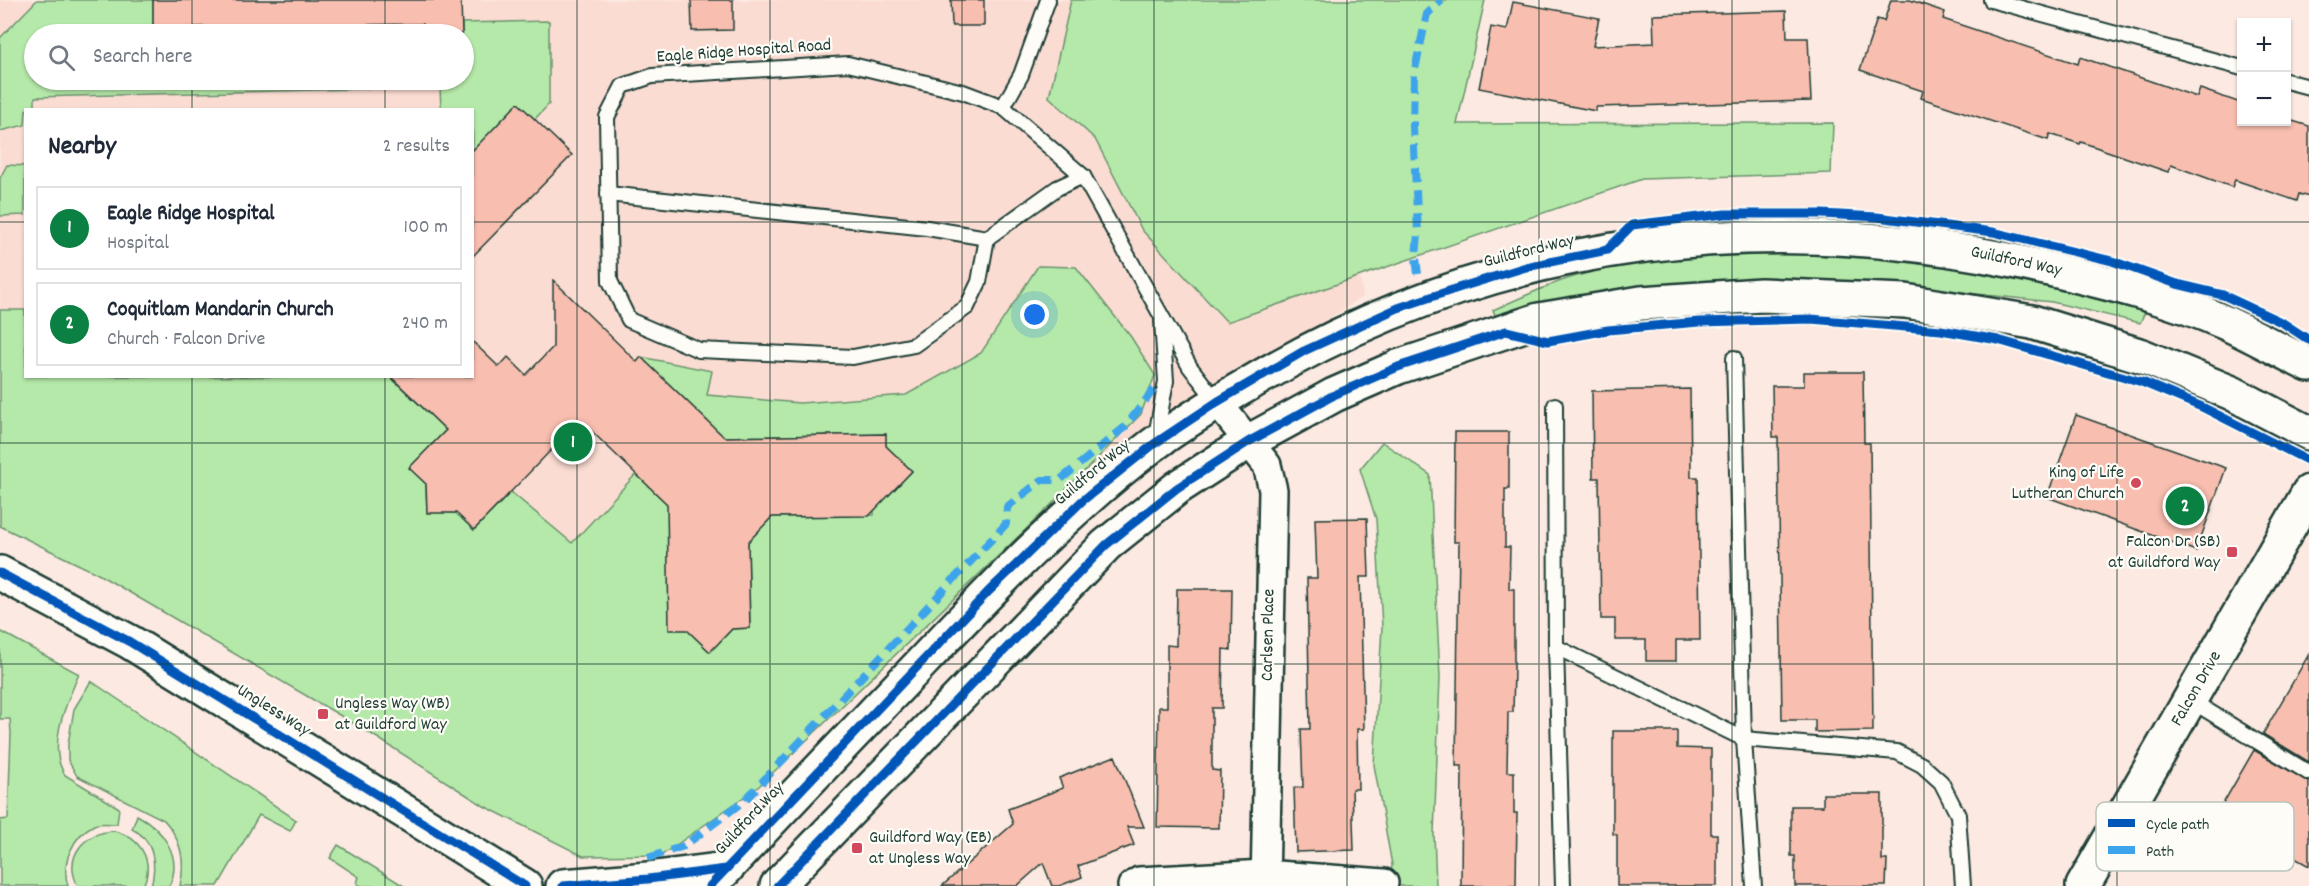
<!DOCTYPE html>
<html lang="en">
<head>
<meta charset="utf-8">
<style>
  body { margin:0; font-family:Dekko,sans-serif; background:#f2f2f3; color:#1f2937 }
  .controls { position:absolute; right:18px; top:18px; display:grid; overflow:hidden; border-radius:0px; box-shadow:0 2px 4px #0004 }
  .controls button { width:54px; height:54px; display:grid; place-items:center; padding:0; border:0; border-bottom:2px solid #e0e1e3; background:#fff; color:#1f2937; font:30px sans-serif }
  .you { position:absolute; left:1035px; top:315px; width:21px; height:21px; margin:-15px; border:4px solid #fff; border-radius:50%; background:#1a73e8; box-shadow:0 0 0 9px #1a73e833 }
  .badge { display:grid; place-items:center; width:39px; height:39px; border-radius:50%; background:#0b8043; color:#fff; font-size:20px; font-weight:700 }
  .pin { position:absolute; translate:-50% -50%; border:3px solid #fff; box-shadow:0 2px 6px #0006 }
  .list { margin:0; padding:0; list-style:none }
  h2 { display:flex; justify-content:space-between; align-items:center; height:78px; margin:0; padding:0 24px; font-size:26px }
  h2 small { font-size:20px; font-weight:400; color:#747a83 }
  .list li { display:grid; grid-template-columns:39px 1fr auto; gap:18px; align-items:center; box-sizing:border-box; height:84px; margin:0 12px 12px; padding:0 12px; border:2px solid #e0e1e3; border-radius:0px }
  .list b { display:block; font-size:22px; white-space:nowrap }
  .list p { margin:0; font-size:20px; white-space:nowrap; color:#747a83 }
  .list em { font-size:20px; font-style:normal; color:#747a83 }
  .icon { flex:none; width:33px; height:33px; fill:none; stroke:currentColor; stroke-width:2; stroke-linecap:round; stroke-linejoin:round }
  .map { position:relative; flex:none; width:2309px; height:886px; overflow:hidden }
  .search { position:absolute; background:#fff; box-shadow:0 2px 4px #0004; left:24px; top:24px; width:450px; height:66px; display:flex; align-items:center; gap:15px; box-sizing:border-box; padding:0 21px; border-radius:33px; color:#747a83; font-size:22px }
  .panel { position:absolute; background:#fff; box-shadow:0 2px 4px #0004; left:24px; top:108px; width:450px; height:270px; border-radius:0px }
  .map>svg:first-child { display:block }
  .built { fill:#fbdcd2; fill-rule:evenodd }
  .green { fill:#b5e9a9; stroke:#6a936e; stroke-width:1.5 }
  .building { fill:#f8beaf; stroke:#1f3d34; stroke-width:1.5 }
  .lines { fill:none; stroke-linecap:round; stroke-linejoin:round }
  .lane-casing { stroke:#1f3d34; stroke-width:18 }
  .street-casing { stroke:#1f3d34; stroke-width:32 }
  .secondary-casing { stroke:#1f3d34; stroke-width:38 }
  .lane { stroke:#fdfcf7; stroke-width:14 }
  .street { stroke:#fdfcf7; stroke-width:27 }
  .secondary { stroke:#fdfcf7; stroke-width:33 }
  .quiet { stroke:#3da4eb; stroke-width:8; stroke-dasharray:15 8; stroke-linecap:butt }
  .cycleway-casing { stroke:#fdfcf7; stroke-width:13 }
  .cycleway { stroke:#0057b8; stroke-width:9 }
  .grid { fill:none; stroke:#1f3d34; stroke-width:1.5; stroke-opacity:0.55 }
  .poi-dot { fill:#d1495b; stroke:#fdfcf7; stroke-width:2 }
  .labels { text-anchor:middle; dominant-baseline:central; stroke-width:4.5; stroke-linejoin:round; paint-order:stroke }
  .street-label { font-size:18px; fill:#1f3d34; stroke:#fdfcf7 }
  .poi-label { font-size:18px; fill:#1f3d34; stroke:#fdfcf7; text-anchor:end }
  .key { fill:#fdfcf7; stroke:#bac3bc; stroke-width:1.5 }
  .key-label { font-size:16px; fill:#1f3d34 }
</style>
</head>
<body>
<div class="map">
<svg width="2309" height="886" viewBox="0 0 2309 886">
  <rect width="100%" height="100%" fill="#fce9e1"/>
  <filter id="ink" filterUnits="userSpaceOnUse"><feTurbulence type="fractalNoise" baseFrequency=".0167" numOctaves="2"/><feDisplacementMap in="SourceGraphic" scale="12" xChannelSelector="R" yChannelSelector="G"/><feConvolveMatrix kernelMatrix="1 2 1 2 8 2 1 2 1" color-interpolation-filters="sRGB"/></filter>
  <g filter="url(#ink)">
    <path class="built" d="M0 0H1319L1363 296 1048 508 758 787 662 855 583 856 484 806 365 730 98 574 0 526ZM34 34H464V80H34ZM26 110H472V376H26Z"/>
    <g class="green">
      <path d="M37 0H153V34H34V80H464L462 23 549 21V104L535 119 518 104 473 151 472 110 441 109 440 87 35 97V109L26 110 25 125 0 131V38Z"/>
      <path d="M1071 0H1485L1457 124 1833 123 1831 173 1642 179 1227 322 1142 230 1095 139 1049 97Z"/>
      <path d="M423 24 424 34H194V27Z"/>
      <path d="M7 165 25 166V215L0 216V178Z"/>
      <path d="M1744 252H1833L1962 265 2091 295 2145 312 2140 323 2052 302 1854 281H1749L1657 286 1563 299 1495 315 1493 310C1513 301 1533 292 1553 284 1614 261 1680 257 1744 252Z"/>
      <path d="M1038 266 1076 267 1131 337 1155 375 1141 414 1048 508 758 787 662 855 583 856 484 806 365 730 98 574 0 526V310H25L26 376 390 377 446 430 410 468 426 484 427 512 456 513 474 530 511 492 572 543 636 474 667 504 687 630 710 652 732 629 750 628 748 542 772 517 874 515V495H889L912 471 886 446 885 434 724 437 641 357 712 371 707 395 800 403 906 395 981 353Z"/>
      <path d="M1382 442 1430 475 1440 677 1434 834 1436 886H1389L1392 865 1374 765 1382 627 1376 519 1360 469Z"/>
      <path d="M0 631 79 674C67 702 46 746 65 775L119 808 117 824C110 824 100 822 94 825 72 836 61 864 68 886H0V820L8 819 11 733 10 719H0Z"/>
      <path d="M91 681 296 820 290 831 259 815 218 886H180C186 861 181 839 164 820L77 776 68 760V744L74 709Z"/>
      <path d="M137 815C162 828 184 857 169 886H151C157 865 154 839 132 829Z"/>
      <path d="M114 831C140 837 155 861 143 886H78C63 857 84 832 114 831Z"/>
      <path d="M338 845 404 886H361L357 883 359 877 330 858Z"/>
    </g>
    <g class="building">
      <path d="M153 0H461L462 34H424L423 24 194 27V34H153Z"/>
      <path d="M691 0H733V30L692 31Z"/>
      <path d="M951 0H984V26H952Z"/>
      <path d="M1891 0H1910L1945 12 1943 19 2078 64 2080 57 2197 97 2200 89 2241 103V122H2286V119L2309 126V197L2299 194 2297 201 2235 180 2232 187 2171 165 2168 172 2081 142 2080 144 2050 134 2048 140 1921 98 1923 91 1860 70 1877 19 1884 21Z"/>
      <path d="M1513 2 1599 18 1593 46 1654 43 1653 15 1786 11 1787 38H1808L1811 101 1596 107V111L1479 88 1491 27 1507 30Z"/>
      <path d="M518 103 572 155 472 257V151Z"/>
      <path d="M553 280 637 362 641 357 724 437 886 434V446L912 471 869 516 772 517 748 542 750 628 732 629 710 652 687 630H669L667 504 580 420 474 530 456 513H427L426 484 409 468 446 430 390 376H472V341L499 367 508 357 526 375 553 347Z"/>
      <path d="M1804 372H1863L1864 443H1870L1873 731 1815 732V720H1782L1778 437H1773L1772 386H1804Z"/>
      <path d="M1690 389 1691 477H1698L1700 640H1676V661H1646V640H1615V619H1601L1599 478H1593L1592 391Z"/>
      <path d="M2076 415 2226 468 2196 551 2047 497Z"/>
      <path d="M1455 432H1509V489H1505V547H1510L1509 589H1514V669L1513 712H1508L1507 772H1514V813H1517L1516 886H1461L1462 766H1456L1459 542H1454Z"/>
      <path d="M1367 518 1369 577H1360L1364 729H1357L1358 789H1352L1354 850 1296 852 1294 788 1303 787 1301 729H1310L1307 578H1317L1315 519Z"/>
      <path d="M1177 589H1232L1231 650 1223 649 1222 708H1212V770L1220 771 1219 828 1157 827 1159 707H1167V645L1176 646Z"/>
      <path d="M2309 654V762L2263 734Z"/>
      <path d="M1613 731H1677V748L1711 749V834H1717V886H1617V835L1613 834Z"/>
      <path d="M2254 750 2309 782V866L2217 814Z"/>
      <path d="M1115 756 1144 827H1127L1134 845 1078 866 1082 877 1059 886H1052L1043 863 1017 886H942L1013 824 1008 809 1063 788 1059 778Z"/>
      <path d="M1823 794H1882V860H1887L1886 886H1795V856H1791V806H1823Z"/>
    </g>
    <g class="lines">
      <defs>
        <g id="lane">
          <path d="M1048 0 1021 75 1003 107 1083 176 1190 367 1217 402"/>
          <path d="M1991 0 2242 68"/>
          <path d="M2286 81 2309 87"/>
          <path d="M1003 107 963 92 848 64 652 76 623 86 607 117 610 281 629 320 699 350 853 357 914 345 967 307 979 282 987 238 1057 188 1083 176"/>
          <path d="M608 194 927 228 987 238"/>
          <path d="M1734 358 1744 739 1754 886"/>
          <path d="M1555 405 1556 647 1563 886"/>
          <path d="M1156 436 1166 381 1162 321"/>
          <path d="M1556 647 1744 739 1897 752 1922 765 1941 782 1958 815 1963 886"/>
          <path d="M2190 700 2309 773"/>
        </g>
        <g id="street">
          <path d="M1217 402 1267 465 1273 490 1265 886"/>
          <path d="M1132 886 1139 881 1264 874 1384 883"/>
        </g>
        <g id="secondary">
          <path d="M0 573 130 642 525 886"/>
          <path d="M563 886 648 879 726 869"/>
          <path d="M710 886C775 815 842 746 908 677 985 596 1061 515 1150 447 1182 423 1217 402 1252 382 1498 236 1772 203 2049 269 2109 283 2170 298 2226 323 2254 336 2281 351 2309 365"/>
          <path d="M777 886 1106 545 1177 488 1248 442 1334 395 1398 367 1539 320 1641 303 1761 295 1905 301 2032 322 2142 356 2232 393 2309 433"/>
          <path d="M2083 886 2309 492"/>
        </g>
      </defs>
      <use href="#lane" class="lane-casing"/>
      <use href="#street" class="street-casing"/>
      <use href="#secondary" class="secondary-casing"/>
      <use href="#lane" class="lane"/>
      <use href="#street" class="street"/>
      <use href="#secondary" class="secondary"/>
      <g class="quiet">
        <path d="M1418 274 1416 258 1418 233 1413 127 1414 74 1427 14 1442 0"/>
        <path d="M648 858 684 846 745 800 1006 524 1007 507 1042 480H1060L1125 427 1155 388"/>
      </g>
      <defs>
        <g id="cycleway">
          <path d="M0 573 130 642 525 886"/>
          <path d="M563 886 648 879 726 869"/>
          <path d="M710 886 988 592 1082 501 1154 444 1217 402 1304 351 1398 308 1461 287 1526 267 1607 250 1632 225 1725 214H1822L1877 217 1993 232 2112 261 2177 284 2223 295 2283 323 2309 340"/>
          <path d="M777 886 1106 545 1177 488 1248 442 1334 395 1398 367 1506 331 1548 341 1608 330 1699 322 1811 319 1941 330 1998 340 2142 382 2202 407 2309 461"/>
        </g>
      </defs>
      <use href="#cycleway" class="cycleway-casing"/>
      <use href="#cycleway" class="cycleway"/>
    </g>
  </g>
  <path class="grid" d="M192 0V34M385 0V34M577 0V886M770 0V886M962 0V886M1154 0V886M1347 0V886M1539 0V886M1732 0V886M1924 0V886M2117 0V886M192 80V110M385 80V110M0 222H26M472 222H2309M192 376V886M385 376V886M0 443H2309M0 664H2309"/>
  <g class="poi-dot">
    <circle cx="2136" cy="483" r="6"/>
    <rect x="2226" y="546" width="12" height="12" rx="3"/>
    <rect x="317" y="708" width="12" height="12" rx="3"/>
    <rect x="851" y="842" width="12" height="12" rx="3"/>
  </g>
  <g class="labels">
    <g class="street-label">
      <text transform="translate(744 52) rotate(-4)">Eagle Ridge Hospital Road</text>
      <text transform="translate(1529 252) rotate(-14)">Guildford Way</text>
      <text transform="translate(2016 262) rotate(12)">Guildford Way</text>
      <text transform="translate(1093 473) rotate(-40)">Guildford Way</text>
      <text transform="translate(1269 635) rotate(-89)">Carlsen Place</text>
      <text transform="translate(2197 689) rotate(-60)">Falcon Drive</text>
      <text transform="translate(273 711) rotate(32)">Ungless Way</text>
      <text transform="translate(750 819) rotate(-47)">Guildford Way</text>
    </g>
    <g class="poi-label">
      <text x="2124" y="473">King of Life<tspan x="2124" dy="21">Lutheran Church</tspan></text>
      <text x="2220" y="542">Falcon Dr (SB)<tspan x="2220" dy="21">at Guildford Way</tspan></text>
      <text x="335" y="704" text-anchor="start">Ungless Way (WB)<tspan x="335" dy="21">at Guildford Way</tspan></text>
      <text x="869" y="838" text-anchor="start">Guildford Way (EB)<tspan x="869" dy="21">at Ungless Way</tspan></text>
    </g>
  </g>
  <rect x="2096" y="802" width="198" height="69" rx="9" class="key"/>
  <rect x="2108" y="819" width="27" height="8" fill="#0057b8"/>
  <rect x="2108" y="846" width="27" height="8" fill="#3da4eb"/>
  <g class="key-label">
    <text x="2146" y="829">Cycle path</text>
    <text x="2146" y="856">Path</text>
  </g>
</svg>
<div class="controls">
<button>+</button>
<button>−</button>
</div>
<div class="you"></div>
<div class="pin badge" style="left:573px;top:442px">1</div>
<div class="pin badge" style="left:2185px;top:506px">2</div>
<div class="search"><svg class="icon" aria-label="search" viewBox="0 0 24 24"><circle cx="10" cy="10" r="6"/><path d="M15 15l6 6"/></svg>Search here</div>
<section class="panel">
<h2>Nearby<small>2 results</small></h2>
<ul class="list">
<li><span class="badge">1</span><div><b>Eagle Ridge Hospital</b><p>Hospital</p></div><em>100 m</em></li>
<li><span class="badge">2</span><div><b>Coquitlam Mandarin Church</b><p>Church · Falcon Drive</p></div><em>240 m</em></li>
</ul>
</section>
</div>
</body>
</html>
